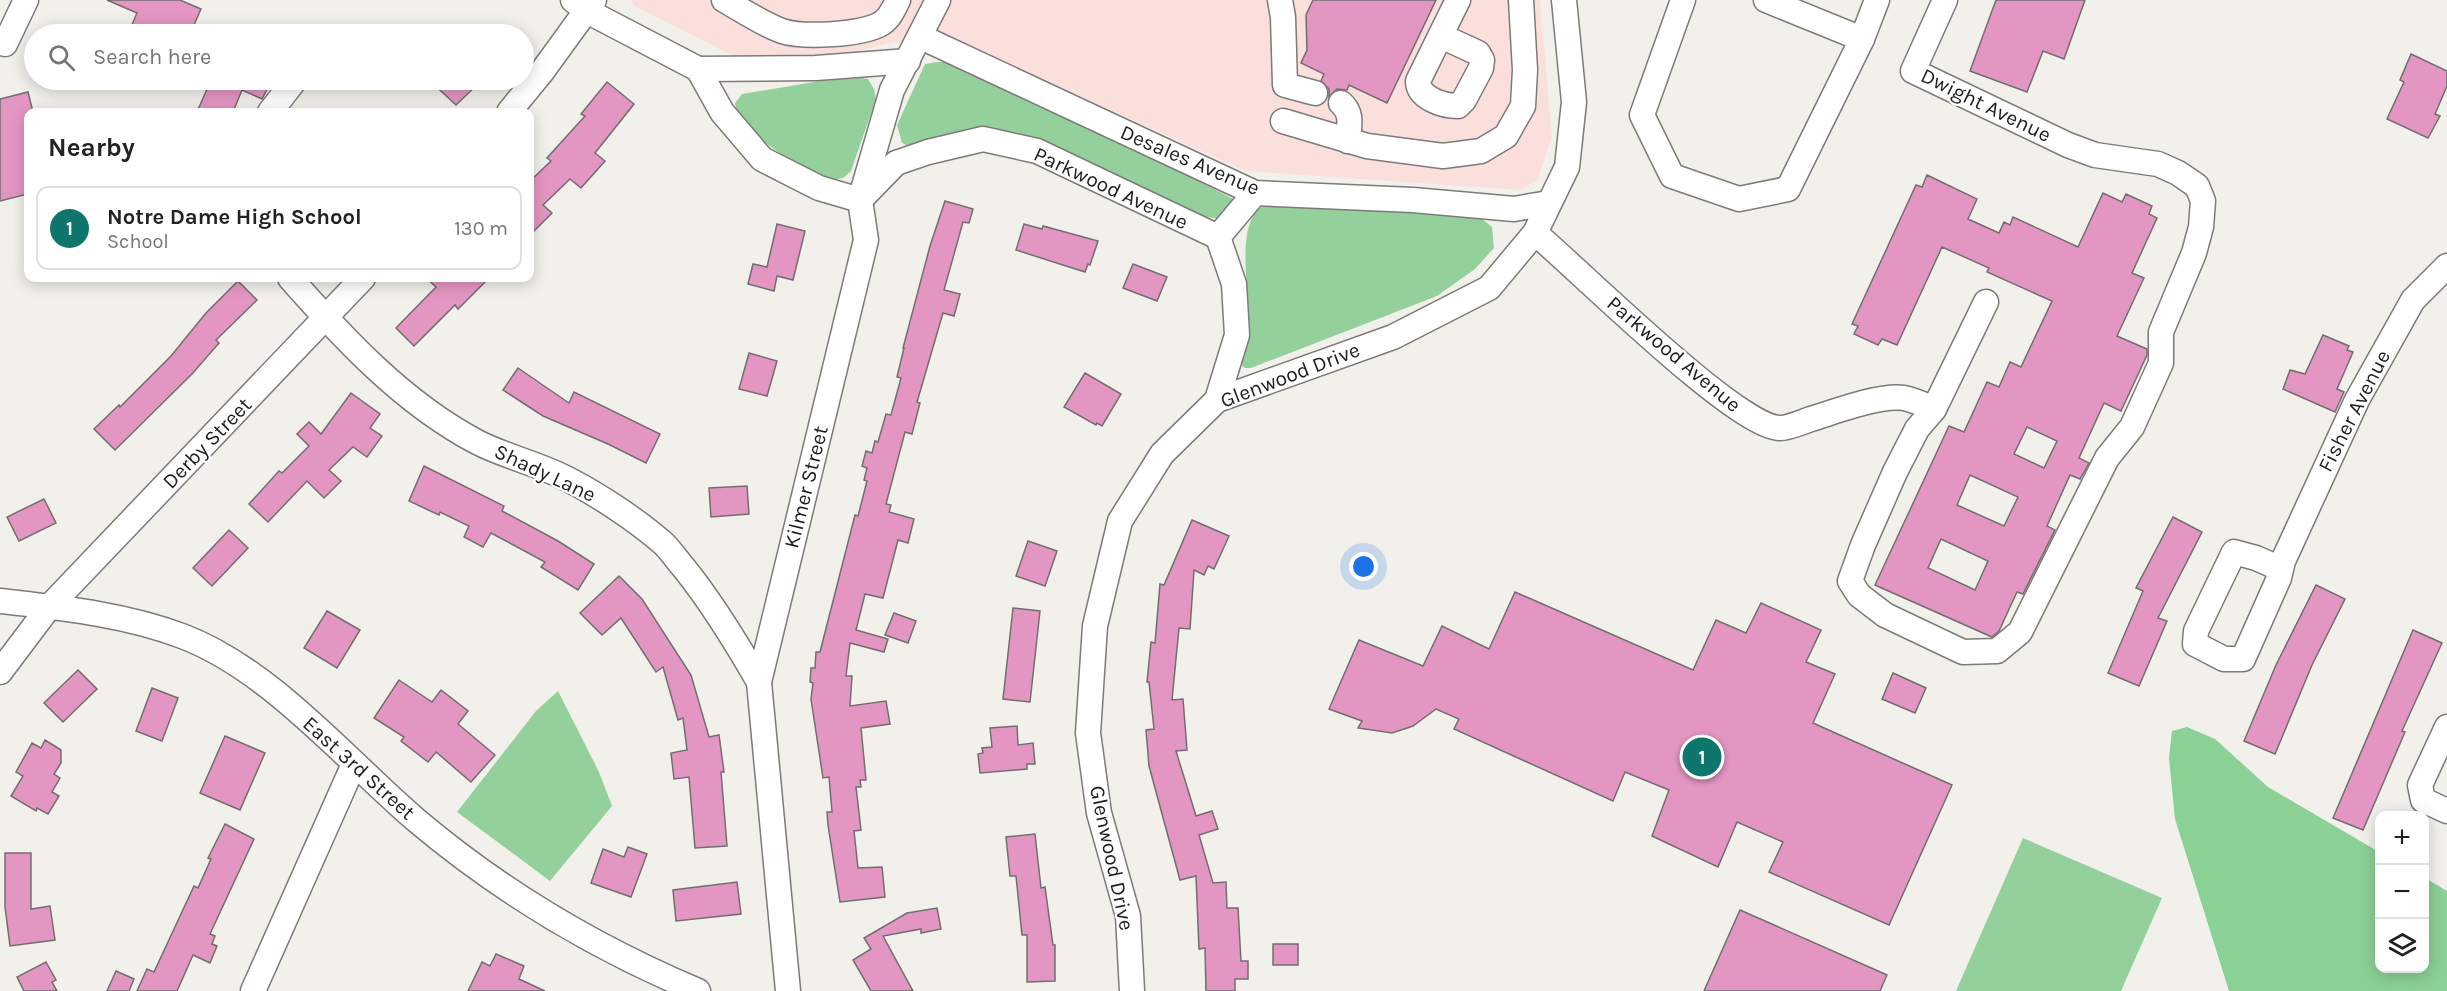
<!DOCTYPE html>
<html lang="en">
<head>
<meta charset="utf-8">
<style>
  body { margin:0; font-family:Karla,sans-serif; background:#f6f6f6; color:#222 }
  .controls { position:absolute; right:18px; bottom:18px; display:grid; overflow:hidden; border-radius:12px; box-shadow:0 3px 15px #0003 }
  .controls button { width:54px; height:54px; display:grid; place-items:center; padding:0; border:0; border-bottom:2px solid #e0e0e0; background:#fff; color:#222; font:30px sans-serif }
  .you { position:absolute; left:1364px; top:567px; width:21px; height:21px; margin:-15px; border:4px solid #fff; border-radius:50%; background:#1a73e8; box-shadow:0 0 0 9px #1a73e833 }
  .badge { display:grid; place-items:center; width:39px; height:39px; border-radius:50%; background:#0f766e; color:#fff; font-size:20px; font-weight:700 }
  .pin { position:absolute; translate:-50% -50%; border:3px solid #fff; box-shadow:0 2px 6px #0006 }
  .list { margin:0; padding:0; list-style:none }
  h2 { display:flex; justify-content:space-between; align-items:center; height:78px; margin:0; padding:0 24px; font-size:26px }
  h2 small { font-size:20px; font-weight:400; color:#767676 }
  .list li { display:grid; grid-template-columns:39px 1fr auto; gap:18px; align-items:center; box-sizing:border-box; height:84px; margin:0 12px 12px; padding:0 12px; border:2px solid #e0e0e0; border-radius:12px }
  .list b { display:block; font-size:22px; white-space:nowrap }
  .list p { margin:0; font-size:20px; white-space:nowrap; color:#767676 }
  .list em { font-size:20px; font-style:normal; color:#767676 }
  .icon { flex:none; width:33px; height:33px; fill:none; stroke:currentColor; stroke-width:2; stroke-linecap:round; stroke-linejoin:round }
  .map { position:relative; flex:none; width:2447px; height:991px; overflow:hidden }
  .search { position:absolute; background:#fff; box-shadow:0 3px 15px #0003; left:24px; top:24px; width:510px; height:66px; display:flex; align-items:center; gap:15px; box-sizing:border-box; padding:0 21px; border-radius:33px; color:#767676; font-size:22px }
  .panel { position:absolute; background:#fff; box-shadow:0 3px 15px #0003; left:24px; top:108px; width:510px; height:174px; border-radius:12px }
  .map>svg:first-child { display:block }
  .medical { fill:#fadfdc }
  .green { fill:#94d09c }
  .forest { fill:#8bd095 }
  .building { fill:#e496c2; stroke:#726e70; stroke-width:1.5; fill-rule:evenodd }
  .lines { fill:none; stroke-linecap:round; stroke-linejoin:round }
  .minor-casing { stroke:#7d7b77; stroke-width:27 }
  .minor { stroke:#fff; stroke-width:24 }
  .labels { text-anchor:middle; dominant-baseline:central; stroke-width:4.5; stroke-linejoin:round; paint-order:stroke }
  .street-label { font-size:21px; fill:#1e1d1c; stroke:#fff }
</style>
</head>
<body>
<div class="map">
<svg width="2447" height="991" viewBox="0 0 2447 991">
  <rect width="100%" height="100%" fill="#f2f0eb"/>
  <path class="medical" d="M632 0H1540L1552 136 1538 179 1521 190 1245 171 955 39 895 42 829 58 747 63 633 5Z"/>
  <g class="green">
    <path d="M937 62H945L959 68 1197 180 1237 201 1222 219 1204 217 1022 135 994 131 908 146 902 143 897 125 925 64Z"/>
    <path d="M850 76 868 79 874 89 876 99 851 171 843 178 825 181C799 164 740 135 735 103L742 94Z"/>
    <path d="M1273 203 1480 217 1492 227 1494 248 1475 269 1437 296 1251 368H1245L1240 364C1242 350 1248 336 1249 322 1250 295 1235 228 1260 208 1264 206 1269 204 1273 203Z"/>
    <path d="M558 691 599 772 612 806 550 881 457 812 536 711Z"/>
    <path d="M2023 838 2162 898 2121 991H1956Z"/>
  </g>
  <path class="forest" d="M2187 727 2215 739 2268 787 2379 852 2380 968H2424L2425 878 2447 891V991H2229L2175 819 2169 758 2172 731Z"/>
  <g class="building">
    <path d="M107 0H180L201 9 190 34H128L137 13Z"/>
    <path d="M1313 0H1436L1387 103 1349 85 1347 90 1337 89 1329 97V89L1321 81 1324 74 1301 63 1307 50 1306 15Z"/>
    <path d="M1996 0H2085L2064 59 2043 51 2027 92 1970 71Z"/>
    <path d="M2411 54 2447 71V86L2435 114 2440 116 2428 138 2387 119 2404 82 2400 80Z"/>
    <path d="M211 80H272L262 99 242 90 233 112H197Z"/>
    <path d="M429 80H482L456 105Z"/>
    <path d="M607 82 634 104 595 153 605 161 581 188 570 179 543 205 552 213 530 235V181L551 161 547 158 585 116 581 114Z"/>
    <path d="M28 92 33 112H28V194L0 201V99Z"/>
    <path d="M1927 175 1977 199 1968 219 1999 233 2004 222 2010 225 2013 217 2078 247 2103 193 2122 202 2126 194 2152 206 2149 214 2157 218 2132 273 2144 278 2117 336 2147 349V355L2121 411 2104 403 2079 458 2089 463 2080 479 2070 475 2047 526 2055 530 2023 594 2017 592 1999 631 1992 637 1875 585 1949 426 1964 432 1987 382 1999 387 2010 362 2021 367 2052 301 1987 272 1989 268 1942 247 1897 345 1882 339 1878 345 1854 334 1858 326 1852 324 1916 185 1922 187ZM2027 427 2057 441 2044 468 2014 454ZM1970 475 2018 497 2004 526 1957 505ZM1941 539 1988 561 1975 590 1928 568Z"/>
    <path d="M945 201 973 209 969 223 963 222 944 290 960 294 954 316 943 313 917 402 920 403 912 434 905 432 886 504 891 505 889 512 914 519 908 543 898 540 883 598 865 594 856 630 888 639 884 652 850 643 846 676H852L850 706 886 701 890 724 861 728 866 780H860L861 787H856L861 830 854 831 858 868 882 867 885 897 840 902 828 825 827 812H832L829 777 823 778 811 699 813 683 810 682 811 668H815L816 652H820L855 515 858 516 867 481 864 480 867 468 862 466 866 451 872 453 875 441 878 442 886 414 891 415 901 378 897 377 904 348H903L930 246Z"/>
    <path d="M777 224 805 231 793 280 777 276 774 291 748 284 753 264 767 267Z"/>
    <path d="M1024 224 1042 229 1043 226 1098 241 1090 265 1088 264 1085 272 1016 250Z"/>
    <path d="M1133 264 1167 277 1157 301 1123 288Z"/>
    <path d="M426 278H489L458 309 455 305 414 346 396 328 436 287Z"/>
    <path d="M238 281 257 300 216 340 219 343 192 374 115 450 94 429 119 405 120 407 171 356 206 313Z"/>
    <path d="M2323 335 2349 346 2347 350 2353 352 2337 389 2344 392 2335 412 2283 389 2290 370 2305 374Z"/>
    <path d="M749 353 777 361 767 396 739 389Z"/>
    <path d="M518 368 569 403 574 392 660 434 646 463 608 444 543 416 503 390Z"/>
    <path d="M1085 373 1121 394 1102 426 1097 423 1096 425 1064 407Z"/>
    <path d="M351 393 380 414 370 428 382 436 367 457 353 447 329 470 341 481 324 498 307 481 268 522 249 504 279 471 282 473 309 446 297 434 309 422 321 434Z"/>
    <path d="M424 466 504 506 502 511 558 541 594 564 578 590 541 567 545 562 491 533 483 547 464 537 469 526 440 512 439 515 409 501Z"/>
    <path d="M747 486 749 514 711 517 709 488Z"/>
    <path d="M44 499 56 523 19 541 7 517Z"/>
    <path d="M2173 517 2202 532 2158 618 2167 621 2139 686 2108 673 2143 591 2136 588Z"/>
    <path d="M1192 520 1229 536 1214 569 1208 566 1204 575 1194 570 1190 629 1179 628 1172 700 1183 699 1187 750 1176 751 1196 816 1212 811 1218 829 1199 835 1213 883 1226 882 1227 908H1238L1241 961H1248V979H1235V991H1206L1205 948 1199 949 1196 876 1180 880 1149 766 1146 730 1154 729 1149 682H1147L1151 642 1155 643 1160 584 1164 585Z"/>
    <path d="M229 530 248 548 212 586 193 568Z"/>
    <path d="M1028 541 1057 551 1045 586 1016 576Z"/>
    <path d="M619 576 642 599 691 675 709 737 719 735 724 772H721L727 846 695 848 689 777 674 779 671 753 687 750 683 718 678 720 663 667 656 672 621 618 602 635 580 613Z"/>
    <path d="M2316 585 2345 599 2312 665 2275 754 2244 741 2276 665Z"/>
    <path d="M1515 592 1693 670 1716 620 1746 633 1761 603 1821 630 1806 662 1835 674 1813 723 1952 785 1889 925 1769 872 1783 842 1737 822 1718 867 1652 836 1669 790 1625 772 1613 801 1454 729 1459 719 1436 709 1413 726 1392 733 1358 728 1362 721 1329 709 1359 640 1423 666 1442 626 1489 649Z"/>
    <path d="M1013 608 1040 611 1030 702 1003 699Z"/>
    <path d="M327 611 360 630 337 668 304 648Z"/>
    <path d="M894 613 916 621 908 643 885 635Z"/>
    <path d="M2413 630 2442 643 2402 731 2405 732 2363 830 2333 818Z"/>
    <path d="M78 670 97 689 63 722 44 703Z"/>
    <path d="M1893 673 1926 688 1915 713 1882 699Z"/>
    <path d="M399 680 432 702 441 690 468 711 458 724 495 755 471 782 436 752 428 762 401 741 404 737 374 718Z"/>
    <path d="M152 688 178 698 162 741 136 731Z"/>
    <path d="M1017 726 1018 745 1033 743 1035 764H1027V769L980 773 978 754 983 753 982 748 992 747 990 728Z"/>
    <path d="M225 736 265 753 240 810 200 793Z"/>
    <path d="M45 740 61 750V763L54 774 60 778 52 792 59 796 48 814 37 808 36 811 11 796 23 776 16 772 32 743 41 748Z"/>
    <path d="M225 824 254 839 210 934 215 936 212 944 217 946 210 963 193 955 177 991H137L147 969 154 972 194 886 198 888 211 859 208 858Z"/>
    <path d="M1035 834 1041 888 1045 887 1053 945H1055V981L1027 982V935H1022L1016 876H1010L1006 837Z"/>
    <path d="M628 847 647 854 631 897 591 883 603 849 624 857Z"/>
    <path d="M5 853H31V909L50 906 55 940 10 946 5 907Z"/>
    <path d="M737 882 741 914 676 921 673 890Z"/>
    <path d="M937 908 941 929 921 933V929L883 936 913 991H871L853 960 871 949 864 938 907 913Z"/>
    <path d="M1740 910 1887 975 1880 991H1704Z"/>
    <rect x="1273" y="944" width="25" height="21"/>
    <path d="M496 954 524 966 519 979 545 991H468L482 962 490 966Z"/>
    <path d="M46 962 56 980 52 982 57 991H24L17 977Z"/>
    <path d="M116 971 134 979 129 991H107Z"/>
  </g>
  <g class="lines">
    <defs>
      <g id="minor">
        <path d="M573 0 587 11 698 69 722 112 762 159 819 188 860 200 896 163 928 152 983 139 1037 151 1218 237"/>
        <path d="M724 0C742 10 762 24 782 31 803 38 863 35 882 23 890 18 894 8 898 0"/>
        <path d="M1280 0 1283 17 1285 85 1315 93"/>
        <path d="M1683 0 1642 115 1672 176 1739 199 1788 189 1862 39 1766 0"/>
        <path d="M1945 0 1913 71 2068 145 2095 155 2158 164 2178 173 2197 186 2203 201 2201 227 2194 253 2161 332V363L2132 427 2107 458 2020 632 1997 651 1963 652 1885 615 1859 595 1850 581 1863 545 1895 472 1917 429 1934 409 1986 302"/>
        <path d="M1441 36 1478 53 1482 60 1481 68 1464 100 1458 106C1443 106 1418 98 1418 81L1458 0"/>
        <path d="M921 37 1255 193 1413 200 1514 209 1549 203"/>
        <path d="M1862 39 1877 0"/>
        <path d="M0 41 5 44 26 0"/>
        <path d="M698 69 816 68 908 61"/>
        <path d="M1341 103C1353 113 1349 126 1348 141"/>
        <path d="M270 112 295 80"/>
        <path d="M509 112 541 73 594 0"/>
        <path d="M1283 121 1367 146 1443 156 1481 151 1506 136 1523 106 1525 70 1521 0"/>
        <path d="M1535 233C1577 268 1737 428 1780 428 1789 428 1802 422 1811 419 1834 412 1881 394 1904 398 1914 400 1925 405 1934 409"/>
        <path d="M1218 237 1255 193"/>
        <path d="M290 278C344 339 403 403 477 442 502 455 531 462 557 474 590 489 637 520 664 544 671 551 677 560 684 568 713 604 736 642 759 682"/>
        <path d="M1217 400 1237 335 1234 284 1218 237"/>
        <path d="M2281 569 2256 558 2234 552 2196 631 2195 644 2224 659H2243L2279 578 2283 561 2357 400 2413 300 2447 266"/>
        <path d="M0 601C61 608 124 614 182 636 270 669 345 759 416 820 500 891 596 948 698 991"/>
        <path d="M0 672 49 607 363 278"/>
        <path d="M2447 727 2420 785 2423 800 2447 811"/>
        <path d="M253 991 354 764"/>
        <path d="M788 991 759 682 866 240 860 200 892 90 938 0"/>
        <path d="M1132 991 1128 916 1099 813 1088 733 1095 626 1120 521 1162 454 1217 400 1393 337 1489 288 1535 233 1567 167 1574 102 1564 0"/>
      </g>
    </defs>
    <use href="#minor" class="minor-casing"/>
    <use href="#minor" class="minor"/>
  </g>
  <g class="labels">
    <g class="street-label">
      <text transform="translate(1986 105) rotate(26)">Dwight Avenue</text>
      <text transform="translate(1190 160) rotate(23)">Desales Avenue</text>
      <text transform="translate(1111 188) rotate(25)">Parkwood Avenue</text>
      <text transform="translate(1674 354) rotate(40)">Parkwood Avenue</text>
      <text transform="translate(1290 375) rotate(-21)">Glenwood Drive</text>
      <text transform="translate(2354 411) rotate(-63)">Fisher Avenue</text>
      <text transform="translate(207 443) rotate(-46)">Derby Street</text>
      <text transform="translate(545 473) rotate(25)">Shady Lane</text>
      <text transform="translate(806 487) rotate(-76)">Kilmer Street</text>
      <text transform="translate(359 768) rotate(42)">East 3rd Street</text>
      <text transform="translate(1112 858) rotate(78)">Glenwood Drive</text>
    </g>
  </g>
</svg>
<div class="controls">
<button>+</button>
<button>−</button>
<button><svg class="icon" aria-label="layers" viewBox="0 0 24 24"><path d="M12 4l9 5-9 5-9-5zM3 14l9 5 9-5"/></svg></button>
</div>
<div class="you"></div>
<div class="pin badge" style="left:1702px;top:757px">1</div>
<div class="search"><svg class="icon" aria-label="search" viewBox="0 0 24 24"><circle cx="10" cy="10" r="6"/><path d="M15 15l6 6"/></svg>Search here</div>
<section class="panel">
<h2>Nearby<small></small></h2>
<ul class="list">
<li><span class="badge">1</span><div><b>Notre Dame High School</b><p>School</p></div><em>130 m</em></li>
</ul>
</section>
</div>
</body>
</html>
